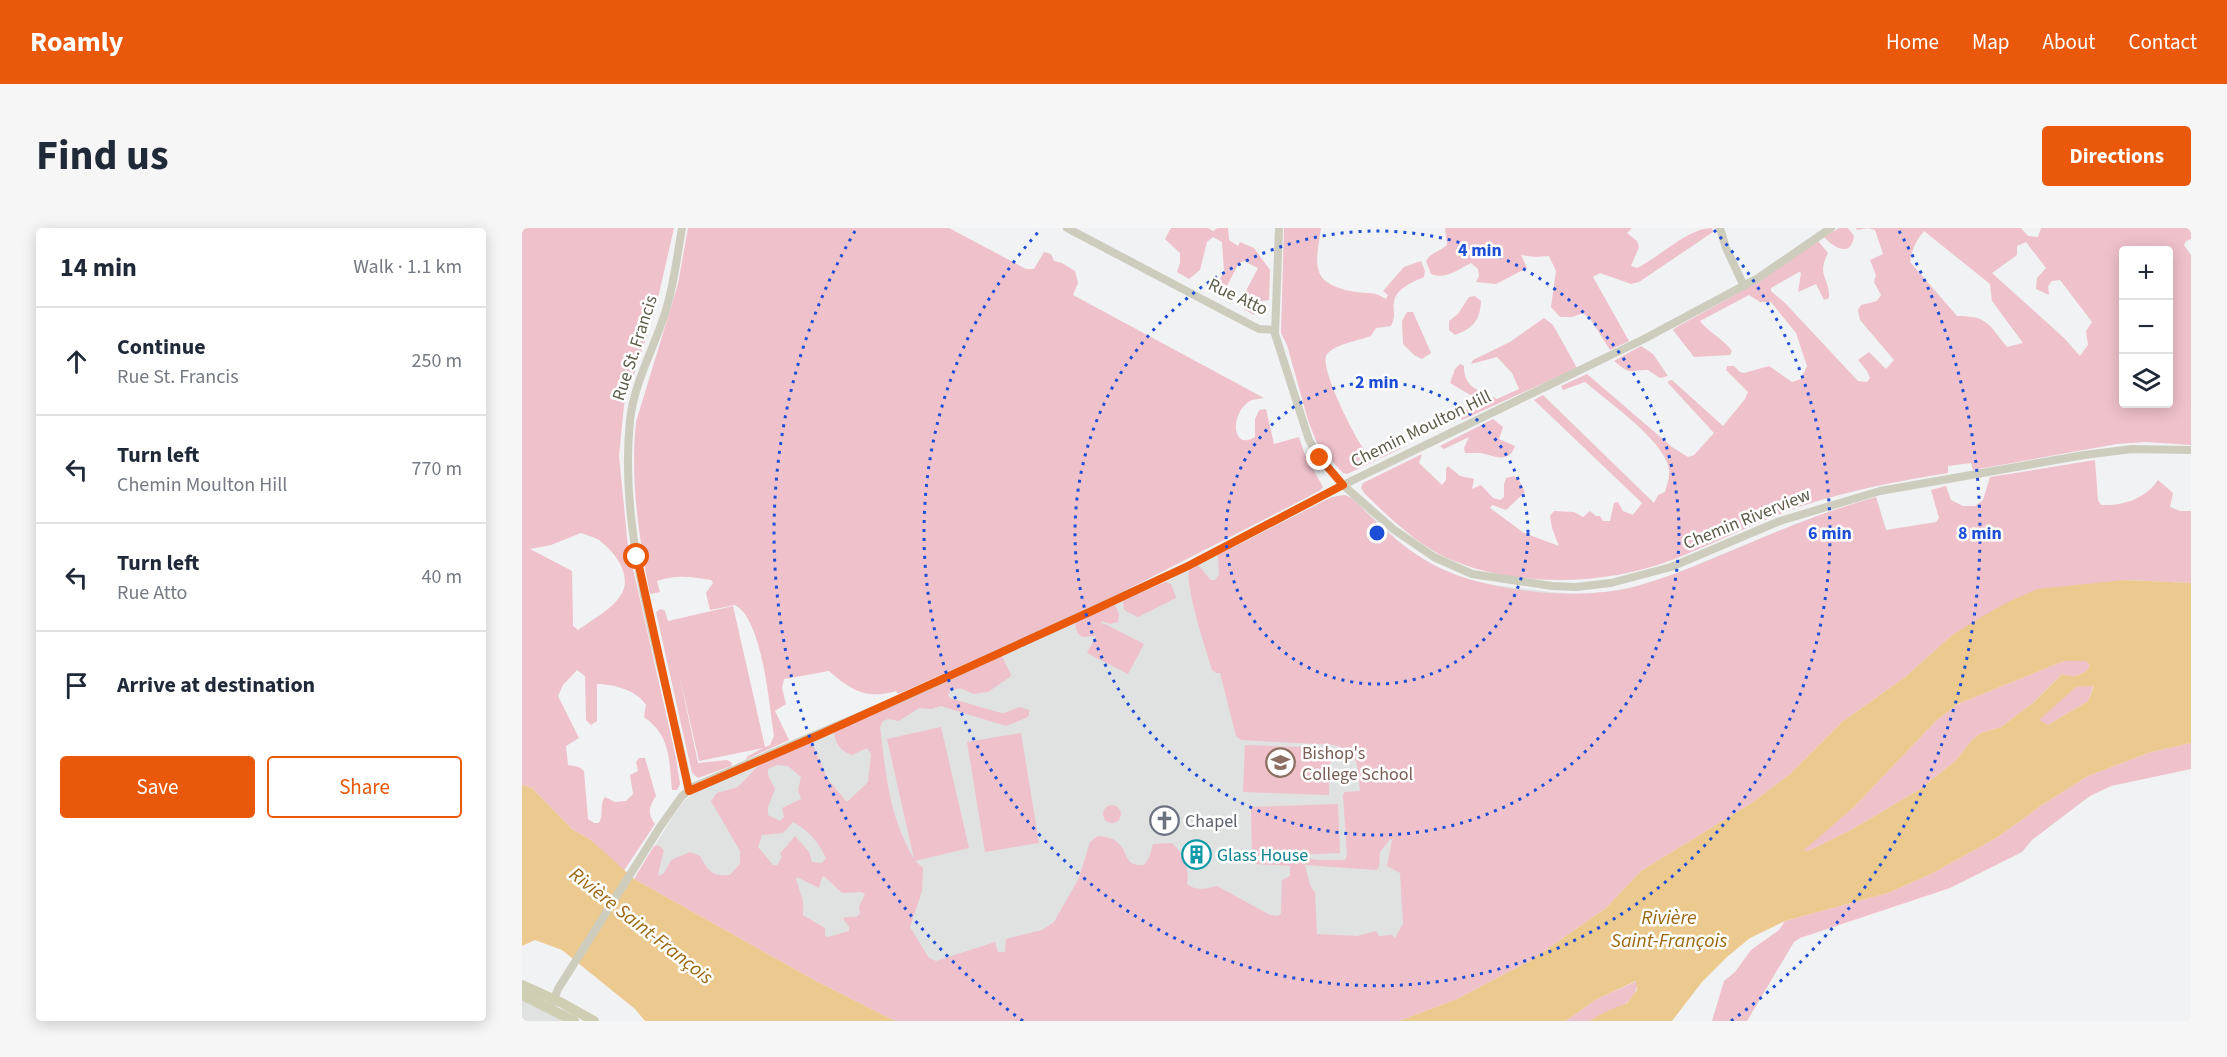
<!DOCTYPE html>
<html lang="en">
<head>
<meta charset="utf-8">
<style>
  body { margin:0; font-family:"Source Sans 3",sans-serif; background:#f6f6f7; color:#1f2937 }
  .controls { position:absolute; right:18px; top:18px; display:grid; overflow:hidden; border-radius:6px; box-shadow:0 3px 15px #0003 }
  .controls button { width:54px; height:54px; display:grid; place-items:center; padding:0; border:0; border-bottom:2px solid #e0e1e3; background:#fff; color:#1f2937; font:30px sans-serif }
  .stop { position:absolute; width:18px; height:18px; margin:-14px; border:4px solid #ea580c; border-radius:50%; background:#fff }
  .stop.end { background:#ea580c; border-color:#fff; box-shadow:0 2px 6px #0008 }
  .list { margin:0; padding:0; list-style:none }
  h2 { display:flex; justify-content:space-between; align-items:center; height:78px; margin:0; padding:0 24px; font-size:26px }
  h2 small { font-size:20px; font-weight:400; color:#747a83 }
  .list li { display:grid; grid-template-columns:39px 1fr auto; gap:18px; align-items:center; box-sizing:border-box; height:108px; padding:0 24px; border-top:2px solid #e0e1e3 }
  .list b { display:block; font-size:22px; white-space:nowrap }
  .list p { margin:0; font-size:20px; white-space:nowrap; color:#747a83 }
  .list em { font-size:20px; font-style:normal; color:#747a83 }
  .actions { display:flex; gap:12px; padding:18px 24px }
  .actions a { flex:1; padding:14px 0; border:2px solid #ea580c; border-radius:6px; text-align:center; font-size:21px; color:#ea580c }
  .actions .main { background:#ea580c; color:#fff }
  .icon { flex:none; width:33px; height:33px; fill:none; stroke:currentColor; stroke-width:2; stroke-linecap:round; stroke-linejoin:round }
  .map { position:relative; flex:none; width:1669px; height:793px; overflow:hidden; border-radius:6px }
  header { display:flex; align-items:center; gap:36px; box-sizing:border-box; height:84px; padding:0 30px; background:#ea580c; color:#fff }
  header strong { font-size:28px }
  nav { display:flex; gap:33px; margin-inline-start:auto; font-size:21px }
  .intro { display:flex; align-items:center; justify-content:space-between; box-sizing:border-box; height:144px; padding:0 36px }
  h1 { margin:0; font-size:42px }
  .button { padding:15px 27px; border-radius:6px; background:#ea580c; color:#fff; font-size:21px; font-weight:700 }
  main { display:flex; gap:36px; padding:0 36px }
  aside { flex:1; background:#fff; border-radius:6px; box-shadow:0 3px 15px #0003 }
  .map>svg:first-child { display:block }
  .education { fill:#e0e1e1 }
  .green { fill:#efc1ca; fill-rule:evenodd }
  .water { fill:#ebc98f; fill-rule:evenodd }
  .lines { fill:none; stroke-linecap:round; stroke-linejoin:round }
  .minor { stroke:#cdccbd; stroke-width:8 }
  .major { stroke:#cfcdb2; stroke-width:10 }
  .route { stroke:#ea580c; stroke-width:8 }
  .ring { fill:none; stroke:#1d4ed8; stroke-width:3; stroke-dasharray:3 6 }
  .labels { text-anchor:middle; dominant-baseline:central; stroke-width:5; stroke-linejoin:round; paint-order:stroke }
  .street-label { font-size:18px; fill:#5e5c49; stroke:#fff }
  .education-label { font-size:18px; fill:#785e54; stroke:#fff; text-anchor:start }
  .worship-label { font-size:18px; fill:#5b616d; stroke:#fff; text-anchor:start }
  .culture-label { font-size:18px; fill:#0d838f; stroke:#fff; text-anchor:start }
  .water-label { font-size:20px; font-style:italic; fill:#9c680f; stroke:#fff }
  .centre { fill:#1d4ed8; stroke:#fff; stroke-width:3 }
  .ring-label { font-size:18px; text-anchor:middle; font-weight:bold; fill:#1d4ed8; stroke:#fff; stroke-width:5; stroke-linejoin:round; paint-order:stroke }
</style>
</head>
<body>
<header>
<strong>Roamly</strong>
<nav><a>Home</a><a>Map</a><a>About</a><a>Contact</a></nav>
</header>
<div class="intro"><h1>Find us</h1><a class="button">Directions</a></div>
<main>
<aside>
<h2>14 min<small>Walk · 1.1 km</small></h2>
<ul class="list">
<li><svg class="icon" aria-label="ahead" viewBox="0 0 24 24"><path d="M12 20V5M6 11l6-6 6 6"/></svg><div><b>Continue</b><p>Rue St. Francis</p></div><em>250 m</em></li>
<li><svg class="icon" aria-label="left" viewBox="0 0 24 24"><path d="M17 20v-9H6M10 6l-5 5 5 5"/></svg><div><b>Turn left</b><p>Chemin Moulton Hill</p></div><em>770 m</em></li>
<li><svg class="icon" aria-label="left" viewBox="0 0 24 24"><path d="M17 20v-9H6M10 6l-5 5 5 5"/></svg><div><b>Turn left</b><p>Rue Atto</p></div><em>40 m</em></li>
<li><svg class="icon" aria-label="arrive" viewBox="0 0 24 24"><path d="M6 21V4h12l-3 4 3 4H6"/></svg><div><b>Arrive at destination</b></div></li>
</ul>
<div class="actions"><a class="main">Save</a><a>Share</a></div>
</aside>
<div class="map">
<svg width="1669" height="793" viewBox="0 0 1669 793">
  <rect width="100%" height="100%" fill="#f1f2f3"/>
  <g class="education">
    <path d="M823 267 830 270 883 319 911 337 944 351 972 357 1027 364 1056 366 1082 364 1114 359 1152 346 1273 296 1354 269 1364 302 877 793H373L112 651 152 587 163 572 173 564 643 354 810 269Z"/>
    <path d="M0 772 45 793H0Z"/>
  </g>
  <g class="green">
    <path d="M0 0H152L133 83 102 177 97 228 106 319 154 530 158 556 155 562H150C147 532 149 508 122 489L124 477C115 462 91 456 75 456V493L69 497 64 492 63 448 55 442 41 457 36 468 57 510 44 518 46 537 57 539 62 543 66 591 72 595H77C82 587 77 576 83 569L93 574 104 573 111 566 108 547 116 543 114 534 117 530H123L134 568C127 579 125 585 133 596L101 644 69 612 50 601 10 560 0 557ZM59 305C65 307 72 309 77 312 92 323 110 346 100 365 92 380 70 392 56 402L51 398 50 343 8 321 29 317Z"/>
    <path d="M166 0H427L504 41H512L522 24 529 26 532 33 540 35 553 43 556 55 551 67 742 170C738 171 731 171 728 173 708 184 709 224 733 209V191L737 182 744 181 752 216 777 209 783 227 801 259 800 261 784 270 571 379 376 466 374 463C344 472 329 462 307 443L262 451 260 460 264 476 253 483 267 512 223 532 226 528 241 520 177 533 157 445 176 535 205 532 210 535 209 538 176 550 170 545 134 384 139 381 143 383 146 393 211 378 243 519 248 517 252 508C247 477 241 392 213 377L188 382 184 365 191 355 189 352C169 349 155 346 135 353L138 364 128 366C117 311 108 251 114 194L156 56Z"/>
    <path d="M649 0H686L691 3 696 0H706L707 12 716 18 718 14 732 20 748 42 747 72 739 73 732 87 720 80 725 61 736 40 722 33 717 35 699 69 691 65 702 43 700 14 691 9 685 14 678 42 667 51 655 44 658 35V25L643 11Z"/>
    <path d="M762 0H799C793 39 788 56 834 64 848 66 851 63 864 71L866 67 861 63 882 39 899 33 903 43 902 49C891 54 874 60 872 74 870 84 875 84 869 98L854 100 849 108C838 112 809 117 804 128 799 143 834 213 845 225 847 227 851 228 853 229L881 217 878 221 825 246 821 245 796 218 786 192 765 117 759 105Z"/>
    <path d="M923 0H1110L1105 5 1115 13 1117 19 1109 38 1115 40C1138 29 1166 0 1190 0L1191 4 1117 54 1109 56 1078 45 1071 49 1107 113 1088 122 1069 92 1061 85 1050 89H1038L1029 79 1034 43 1027 28 1013 29 999 27 1005 40 974 56 954 54 957 48 956 41 949 35C937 41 923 52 909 46L904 33C908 25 919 23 925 17Z"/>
    <path d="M1317 0H1326L1332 8C1329 30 1312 20 1302 9Z"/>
    <path d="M1334 0H1499L1506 8 1516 9 1519 0H1669V11L1664 13 1662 17 1669 27V217L1624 214 1595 216 1451 242 1449 235 1426 238V245C1377 253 1328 262 1280 278 1236 293 1194 315 1150 332 1082 358 992 360 925 330 893 315 868 290 843 266L839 260 841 255 900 226 897 235 920 257 924 252V241L926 238 938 248 952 251 950 261 959 257 971 270 978 272 982 269V256L984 250 992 248 997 252 1003 264 984 282 970 277 968 280 1002 305 1037 318 1030 300 1028 288 1032 283 1052 284 1061 289 1068 283 1074 288H1078L1081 293H1088L1092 275 1096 274 1101 283 1111 287 1120 275 1012 172 1021 167 1132 275 1136 267 1143 264C1145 257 1148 249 1147 241 1143 213 1085 173 1063 154L1041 162 1039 158 1065 146 1150 219 1166 229 1172 227 1192 205 1146 155V153L1150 152 1201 198 1223 171 1226 164 1204 142 1205 138H1212L1218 144 1222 145 1247 138 1270 154 1279 151 1285 138 1274 105 1249 74H1238L1227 67 1178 93C1187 105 1202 111 1210 123L1208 127 1172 129 1151 102 1153 100 1227 59 1296 13 1306 25C1294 49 1308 49 1307 70L1302 72 1294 56 1276 64 1279 45 1277 44 1249 60V63L1263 75 1336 153 1345 154 1348 150 1345 143 1336 132 1347 124 1364 141 1372 132 1338 92 1336 82 1339 77 1355 73 1359 67 1352 54 1354 47 1348 32 1361 26 1353 2 1346 0 1335 2ZM1402 3 1468 56 1470 73 1501 115 1485 119C1466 96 1466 88 1435 88L1388 34C1390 21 1394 13 1402 3ZM1504 14 1524 40 1515 50 1514 61 1527 67 1526 58 1530 53 1538 52 1570 94 1564 103 1566 117 1558 128 1542 110 1470 45 1495 27V18ZM1602 22H1646V176H1602Z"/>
    <path d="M953 68 959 73C958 92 951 101 933 107L927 102V93L936 86 947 69Z"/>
    <path d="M885 84H891L909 125 900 131 892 127 881 116 880 93Z"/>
    <path d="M1022 90 1031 97 1055 140 940 192 938 189 952 172 950 168 928 155 933 141 938 136 942 138C941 160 958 163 975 171L997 161 990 145 975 129 949 136 951 132 988 114Z"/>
    <path d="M1119 118 1131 126 1146 148 1138 150 1126 142C1106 142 1110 148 1092 133Z"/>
    <path d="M971 191 981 199 977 211 993 218C987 236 972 228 959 225 954 225 948 225 943 225L942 220 947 209 922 221 918 218Z"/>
    <path d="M1573 232 1576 272 1579 277C1601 278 1623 271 1636 252L1651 265 1648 279 1658 283H1669V355L1603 352 1580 356 1429 408 1382 450 1321 493 1268 546 1231 574 1119 643 1084 680 1011 731 935 771 877 793H373L294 753 112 651 132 618 136 617 142 622 136 646 137 648 142 645 149 632 168 624 178 628C186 643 190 649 208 647L218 636V623L189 573 195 565 216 559 238 536 286 515 291 517 305 550 324 573H326L346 554 349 526 345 520 330 527C319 523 313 516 312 504L480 428 489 447 488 449 466 464 452 466C440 462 443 459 428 462L426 467 428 470 475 484 482 485 498 479 507 482V487L504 490 484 498 419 478 409 481 397 480 377 493 366 491 361 493 358 499C364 548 367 588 392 631L365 511 419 499 447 620 393 633 401 640 400 663 388 699 407 730 414 733 473 714 476 724H483L484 711 520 702 532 694 557 650 568 614 576 608C584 609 593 610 598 617 607 628 603 638 622 637L627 630 631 616 650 615C662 626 668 641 665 656 673 663 685 661 695 658L748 687 756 688 759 685 760 652 768 648V638L734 636V633L756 628H730L729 579 816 576 818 625 774 627 794 632H823L825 627 821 567 823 564 838 563C835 538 839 525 812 517L719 512 714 508 698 445H694L690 442C684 422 663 359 667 342L676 337 689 352H693L697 346 696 327 810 269 823 267 830 270C855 295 879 319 910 336 960 364 1061 374 1115 358 1169 343 1220 317 1272 297 1299 286 1326 277 1354 269L1364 302 1414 294 1417 290 1409 262 1424 258 1429 272 1441 278H1453L1461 272 1468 249ZM255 537 266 538 279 549 276 562 279 571 260 580 262 589 258 593 246 587V579L253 561 246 547V541ZM271 594C287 602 296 614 304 630L300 635 290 634 287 624 273 608 258 626 260 629 255 637H251L236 619 240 607 261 605ZM868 611 870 612 865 638 878 645 881 696 873 710 870 707 857 708 854 703 835 708 795 706 793 665 788 657 783 637 854 642 857 639 858 624ZM302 648 320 665 339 664 343 666 337 679 338 686 334 689H323L321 691 327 699V703L306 709 303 707V700L281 687V673L274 651 275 649 297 660 300 649Z"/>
    <path d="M643 354 649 356 654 370 616 389 602 382 601 373Z"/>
    <path d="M593 377 597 386 596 394 588 396 580 393 578 398 581 395 622 416 606 446 565 425 574 408 560 409 555 404 553 395Z"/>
    <path d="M1542 433H1564L1568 438C1559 449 1553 450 1540 446L1512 474 1479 499 1459 505 1450 512 1433 533 1398 561 1329 602 1286 623H1280L1331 580 1414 493 1436 476Z"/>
    <path d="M1572 457 1566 473 1526 497 1516 492 1554 459Z"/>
    <path d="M499 505 517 615 463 624 445 514Z"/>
    <path d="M1669 515V541L1589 558 1568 568 1544 586 1510 612 1500 624 1428 660 1278 710 1272 714 1225 793H1190L1202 753 1213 744 1229 722 1257 702 1263 693 1366 665 1409 646 1476 609 1520 577 1566 548 1629 524Z"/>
    <path d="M723 517 808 520 807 567 721 564Z"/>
    <circle cx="590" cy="586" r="9"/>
    <path d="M1115 753C1116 775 1096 779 1080 786 1076 787 1072 792 1068 793 1061 793 1051 793 1044 793L1075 771Z"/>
  </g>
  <g class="water">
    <path d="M1603 352 1669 355V515L1629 524 1566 548 1520 577 1476 609 1409 646 1366 665 1263 693 1228 710 1205 729 1180 754 1150 793H1068L1079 786 1105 775 1115 762 1114 753 1075 771 1044 793H877L935 771 1011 731 1084 680 1119 643 1231 574 1268 546 1321 493 1382 450 1429 408 1459 389 1488 373 1516 361ZM1542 433H1564L1568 438C1559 449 1553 450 1540 446L1512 474 1479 499 1459 505 1450 512 1433 533 1398 561 1329 602 1286 623H1281L1331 580 1414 493 1436 476ZM1572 458 1566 473 1526 497 1517 492 1554 459Z"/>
    <path d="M0 557 10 560 50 601 69 612 112 651 294 753 373 793H123L113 781 40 722 13 712 0 718Z"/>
  </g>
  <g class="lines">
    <g class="minor">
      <path d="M160 0C155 28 152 58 143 85 132 120 112 155 108 192 95 318 145 441 167 563"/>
      <path d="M545 0 731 98 737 101 753 102"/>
      <path d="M757 0 753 106 787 212 798 230 821 257 871 301 912 329 950 346 1030 358 1054 359 1089 355 1149 339 1258 293 1358 263 1562 227 1610 221 1669 222"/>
      <path d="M1198 0 1204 20 1222 58"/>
      <path d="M30 776 36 761 138 599 160 568 171 559 380 470 666 338 821 257 1122 111 1236 50 1309 0"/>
    </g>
    <g class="major">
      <path d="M0 757 40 775 72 793"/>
      <path d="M0 767 52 793"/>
    </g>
  </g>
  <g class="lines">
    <path class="route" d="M115 329 167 563 297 507 572 382 666 338 821 257 798 230"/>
  </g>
  <g class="ring">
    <circle cx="855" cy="305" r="151"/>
    <circle cx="855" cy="305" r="302"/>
    <path d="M1192 2A453 453 0 1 1 518 2"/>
    <path d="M501 793A603 603 0 0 1 333 3M1377 3A603 603 0 0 1 1209 793"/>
  </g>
  <defs>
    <symbol id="school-ring" viewBox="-11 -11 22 22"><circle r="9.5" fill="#fff" stroke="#8d6e63" stroke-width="1.5"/><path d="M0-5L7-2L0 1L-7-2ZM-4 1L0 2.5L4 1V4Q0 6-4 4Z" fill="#8d6e63"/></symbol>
    <symbol id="church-ring" viewBox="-11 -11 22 22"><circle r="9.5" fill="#fff" stroke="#6b7280" stroke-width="1.5"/><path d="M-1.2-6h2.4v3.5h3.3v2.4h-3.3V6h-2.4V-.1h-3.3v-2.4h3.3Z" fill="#6b7280"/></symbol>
    <symbol id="building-ring" viewBox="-11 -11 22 22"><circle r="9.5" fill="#fff" stroke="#0f9aa8" stroke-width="1.5"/><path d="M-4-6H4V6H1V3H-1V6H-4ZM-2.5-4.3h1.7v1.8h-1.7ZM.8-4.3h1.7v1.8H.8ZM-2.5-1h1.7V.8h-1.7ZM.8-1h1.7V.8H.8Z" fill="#0f9aa8"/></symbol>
  </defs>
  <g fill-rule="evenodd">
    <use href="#school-ring" x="742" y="518" width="33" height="33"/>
    <use href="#church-ring" x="626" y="576" width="33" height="33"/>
    <use href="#building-ring" x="658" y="610" width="33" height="33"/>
  </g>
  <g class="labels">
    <g class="street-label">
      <text transform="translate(716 69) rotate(25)">Rue Atto</text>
      <text transform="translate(113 120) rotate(-72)">Rue St. Francis</text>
      <text transform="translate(899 201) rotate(-26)">Chemin Moulton Hill</text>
      <text transform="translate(1225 291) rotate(-22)">Chemin Riverview</text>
    </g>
    <g class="education-label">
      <text x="780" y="525">Bishop's<tspan x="780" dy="21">College School</tspan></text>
    </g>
    <g class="worship-label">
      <text x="663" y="593">Chapel</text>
    </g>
    <g class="culture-label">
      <text x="695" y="627">Glass House</text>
    </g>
    <g class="water-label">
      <text x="1147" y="690">Rivière<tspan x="1147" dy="23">Saint-François</tspan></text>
      <text transform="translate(119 698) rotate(38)">Rivière Saint-François</text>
    </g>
  </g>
  <circle cx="855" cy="305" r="9" class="centre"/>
  <g class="ring-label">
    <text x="958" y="28">4 min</text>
    <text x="855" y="160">2 min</text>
    <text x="1308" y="311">6 min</text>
    <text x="1458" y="311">8 min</text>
  </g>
</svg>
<div class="controls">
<button>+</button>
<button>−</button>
<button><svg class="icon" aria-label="layers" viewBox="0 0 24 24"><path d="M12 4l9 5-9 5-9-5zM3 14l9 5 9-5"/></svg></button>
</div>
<div class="stop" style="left:115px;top:329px"></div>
<div class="stop end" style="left:798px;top:230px"></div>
</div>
</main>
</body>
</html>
